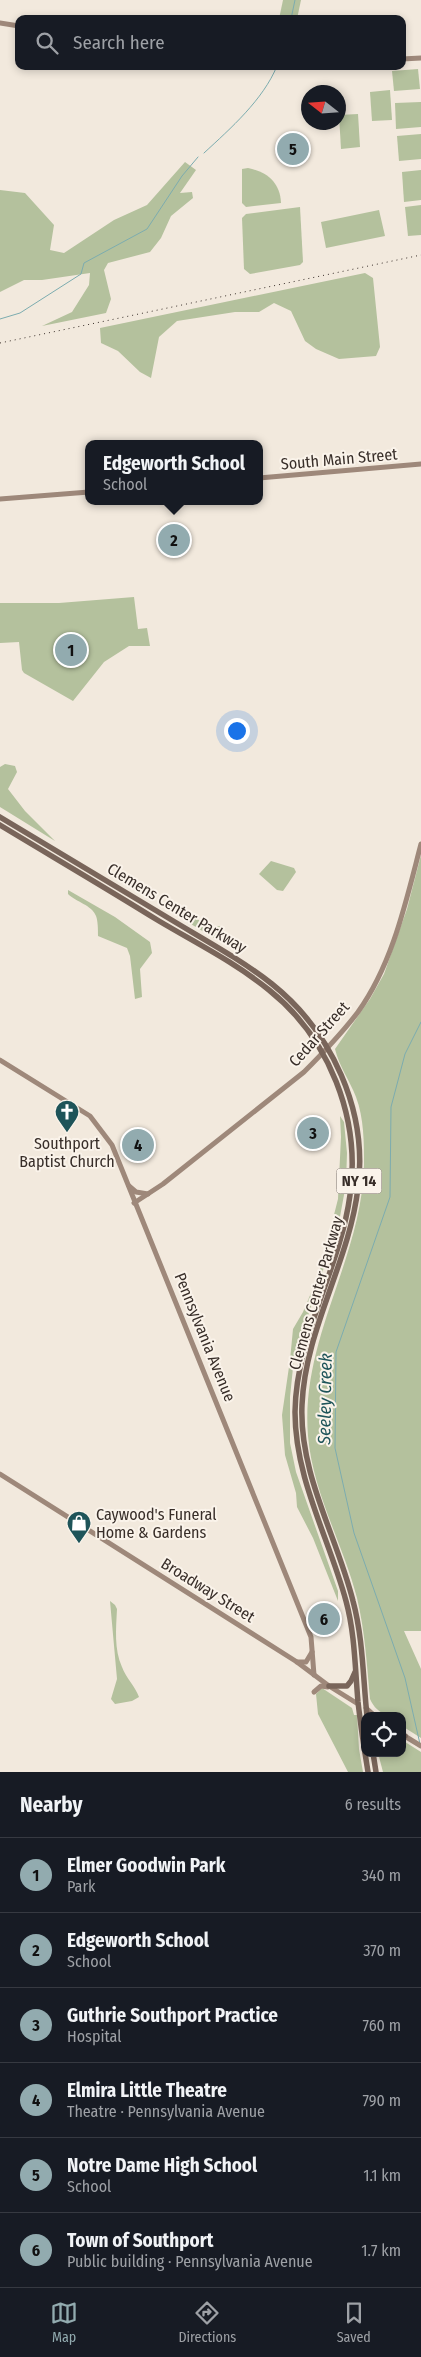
<!DOCTYPE html>
<html lang="en">
<head>
<meta charset="utf-8">
<style>
  body { margin:0; font-family:"Fira Sans Condensed",sans-serif; background:#20242c; color:#f1f3f6 }
  .controls { position:absolute; right:15px; bottom:15px; display:grid; overflow:hidden; border-radius:10px; box-shadow:0 2px 8px #0003 }
  .controls button { width:45px; height:45px; display:grid; place-items:center; padding:0; border:0; border-bottom:1px solid #363941; background:#171b24; color:#f1f3f6; font:25px sans-serif }
  .compass { position:absolute; left:301px; top:85px; width:45px; height:45px; border-radius:50%; background:#171b24; box-shadow:0 2px 8px #0003; rotate:287deg }
  .you { position:absolute; left:236px; top:730px; width:18px; height:18px; margin:-12px; border:4px solid #fff; border-radius:50%; background:#1a73e8; box-shadow:0 0 0 8px #1a73e833 }
  .badge { display:grid; place-items:center; width:32px; height:32px; border-radius:50%; background:#92abaf; color:#111; font-size:16px; font-weight:700 }
  .pin { position:absolute; translate:-50% -50%; border:2px solid #fff; box-shadow:0 1px 5px #0006 }
  .popup { position:absolute; left:85px; top:440px; width:178px; height:65px; box-sizing:border-box; display:grid; place-content:center; border-radius:10px; background:#171b24; filter:drop-shadow(0 1px 4px #0005); font-size:16px; white-space:nowrap; color:#9ea1a6 }
  .popup b { font-size:19px; color:#f1f3f6 }
  .popup::after { content:''; position:absolute; left:50%; top:100%; margin-left:-10px; border:10px solid transparent; border-top-color:#171b24 }
  .list { margin:0; padding:0; list-style:none }
  h2 { display:flex; justify-content:space-between; align-items:center; height:65px; margin:0; padding:0 20px; font-size:21px }
  h2 small { font-size:16px; font-weight:400; color:#9ea1a6 }
  .list li { display:grid; grid-template-columns:32px 1fr auto; gap:15px; align-items:center; box-sizing:border-box; height:75px; padding:0 20px; border-top:1px solid #363941 }
  .list b { display:block; font-size:19px; white-space:nowrap }
  .list p { margin:0; font-size:16px; white-space:nowrap; color:#9ea1a6 }
  .list em { font-size:16px; font-style:normal; color:#9ea1a6 }
  .icon { flex:none; width:28px; height:28px; fill:none; stroke:currentColor; stroke-width:2; stroke-linecap:round; stroke-linejoin:round }
  .map { position:relative; flex:none; width:421px; height:1772px; overflow:hidden }
  .search { position:absolute; background:#171b24; box-shadow:0 2px 8px #0003; left:15px; right:15px; top:15px; height:55px; display:flex; align-items:center; gap:12px; box-sizing:border-box; padding:0 18px; border-radius:10px; color:#9ea1a6; font-size:19px }
  .sheet { height:515px; background:#171b24 }
  nav { display:flex; justify-content:space-around; align-items:center; box-sizing:border-box; height:70px; border-top:1px solid #363941; background:#171b24; font-size:14px; color:#9ea1a6 }
  nav a { display:grid; justify-items:center; gap:2px }
  nav .on { color:#92abaf }
  .map>svg:first-child { display:block }
  .green { fill:#b4c19d }
  .lines { fill:none; stroke-linecap:round; stroke-linejoin:round }
  .stream { stroke:#7cacaf; stroke-width:1 }
  .secondary { stroke:#9e887a; stroke-width:5 }
  .primary { stroke:#79655a; stroke-width:5.5 }
  .rail { stroke:#382e29; stroke-width:1; stroke-dasharray:1 4; stroke-linecap:butt }
  .labels { text-anchor:middle; dominant-baseline:central; stroke-width:4; stroke-linejoin:round; paint-order:stroke }
  .shield { fill:#faf3ea; stroke:#726963; stroke-width:1 }
  .shield-label { font-size:15px; font-weight:bold; fill:#382e29 }
  .street-label { font-size:16px; fill:#382e29; stroke:#faf3ea }
  .poi-label { font-size:16px; fill:#382e29; stroke:#faf3ea }
  .water-label { font-size:18px; font-style:italic; fill:#1e5459; stroke:#faf3ea }
</style>
</head>
<body>
<div class="map">
<svg width="421" height="1772" viewBox="0 0 421 1772">
  <rect width="100%" height="100%" fill="#f2e9dd"/>
  <g class="green">
    <path d="M283 0H301L297 19H279Z"/>
    <path d="M418 69 420 89 394 91 392 71Z"/>
    <path d="M390 90 392 120 372 121 370 92Z"/>
    <path d="M421 102V127L396 129 395 103Z"/>
    <path d="M358 114 360 147 341 149 339 115Z"/>
    <path d="M421 134V159L399 161 397 136Z"/>
    <path d="M185 162 196 170 180 193 192 192 193 198 171 216 161 238 150 252 108 263 104 270 111 299 106 313 42 326 72 312 89 285 90 273 42 280H24L0 292V190L25 193 54 225 50 250 64 253 114 220 147 205Z"/>
    <path d="M248 168C267 172 280 182 281 203L246 207 242 203V169Z"/>
    <path d="M421 170V200L404 202 402 172Z"/>
    <path d="M421 205V235L408 236 405 207Z"/>
    <path d="M300 207 303 262 300 265 250 274 244 269 242 218 246 214Z"/>
    <path d="M379 210 385 236 326 248 321 222Z"/>
    <path d="M365 273 373 278 380 347 376 356 339 359 316 349 305 341 291 311 274 303 259 312H235L177 321 159 337 151 378 140 372 118 351 101 343 100 328Z"/>
    <path d="M134 597 138 629 147 628 150 646H129L104 662 73 701 24 673 22 670 19 642 0 643V603H59Z"/>
    <path d="M5 764 15 766 17 772 8 789 25 811 55 841 0 807V767Z"/>
    <path d="M421 855V1631H404L421 1669V1738L402 1726V1716C387 1716 377 1714 370 1699 367 1666 365 1631 357 1598 343 1544 313 1493 308 1436 300 1339 362 1259 364 1165 364 1143 364 1118 356 1097 350 1081 339 1066 335 1049L370 999 384 974 407 909Z"/>
    <path d="M271 861 294 868 296 872 283 891 277 890 259 874Z"/>
    <path d="M68 890 115 917 150 942 152 953 140 969 142 997 135 999 130 956 127 948 98 936C98 930 98 921 96 916 92 905 76 902 68 894Z"/>
    <path d="M174 906 211 927 222 926V936L219 941 166 909Z"/>
    <path d="M340 1116 344 1122 347 1153 346 1184 339 1222 294 1358 290 1397V1443L296 1472 338 1591V1601L313 1538 297 1507 296 1493 285 1455 282 1415 290 1360 293 1329 303 1312 319 1274 338 1199 341 1137Z"/>
    <path d="M110 1601 115 1605 117 1609C116 1629 114 1649 122 1667 126 1678 135 1686 139 1697L132 1701 115 1704 111 1699 117 1679Z"/>
    <path d="M322 1688 352 1708 354 1715H357L359 1749 363 1772H348L318 1714 316 1694Z"/>
    <path d="M402 1740 421 1752V1772H383L378 1753H402Z"/>
  </g>
  <g class="lines">
    <g class="stream">
      <path d="M291 19 295 0"/>
      <path d="M204 153C231 128 263 100 277 66"/>
      <path d="M0 319 20 313 81 274 84 263 147 229 182 176 198 157"/>
      <path d="M420 1744 405 1678 354 1533 335 1448 336 1352 390 1197 391 1107 405 1054 421 1022"/>
    </g>
    <g class="secondary">
      <path d="M0 23 19 26"/>
      <path d="M402 59 421 58"/>
      <path d="M259 478 421 464"/>
      <path d="M0 499 89 492"/>
      <path d="M0 1060 90 1116 112 1145 311 1637 314 1675"/>
      <path d="M129 1186 136 1192 148 1194"/>
      <path d="M134 1203 163 1184 304 1072C323 1053 342 1033 358 1012 393 963 406 901 421 844"/>
      <path d="M0 1474 297 1662 329 1686 358 1704"/>
      <path d="M297 1662H306L312 1652"/>
      <path d="M314 1692 321 1686 328 1687"/>
      <path d="M366 1708 375 1716"/>
      <path d="M403 1735 421 1746"/>
    </g>
    <g class="primary">
      <path d="M0 817C55 850 110 883 165 916 201 938 239 958 272 984 332 1032 368 1111 358 1188 349 1263 305 1329 302 1405 299 1475 337 1536 353 1601 363 1638 363 1678 367 1716"/>
      <path d="M0 825C53 857 106 888 159 921 196 943 236 963 269 990 329 1038 361 1118 350 1195 340 1270 296 1335 295 1412 295 1479 329 1538 346 1601 355 1634 355 1668 358 1702 360 1719 362 1736 365 1752"/>
      <path d="M329 1686H347L351 1681 355 1672"/>
      <path d="M402 1736H405"/>
      <path d="M365 1753 368 1772"/>
      <path d="M373 1753 376 1772"/>
    </g>
    <path class="rail" d="M0 343 421 255"/>
  </g>
  <defs>
    <symbol id="church-pin" viewBox="-11 -11 22 30"><path d="M0 17L-7.5 6A9.5 9.5 0 1 1 7.5 6Z" fill="#1e5459" stroke="#faf3ea"/><path d="M-1.2-6h2.4v3.5h3.3v2.4h-3.3V6h-2.4V-.1h-3.3v-2.4h3.3Z" fill="#fff"/></symbol>
    <symbol id="shop-pin" viewBox="-11 -11 22 30"><path d="M0 17L-7.5 6A9.5 9.5 0 1 1 7.5 6Z" fill="#1e5459" stroke="#faf3ea"/><path d="M-5-2.5h2.3a2.7 3.5 0 0 1 5.4 0H5L5.5 6h-11ZM-1.5-2.5h3a1.5 2.3 0 0 0-3 0Z" fill="#fff"/></symbol>
  </defs>
  <g fill-rule="evenodd">
    <use href="#church-pin" x="53" y="1098" width="28" height="38"/>
    <use href="#shop-pin" x="65" y="1509" width="28" height="38"/>
  </g>
  <g class="labels">
    <rect class="shield" x="336.5" y="1168.5" width="45" height="25" rx="4"/>
    <g class="shield-label">
      <text x="359" y="1181">NY 14</text>
    </g>
    <g class="street-label">
      <text transform="translate(339 459) rotate(-5)">South Main Street</text>
      <text transform="translate(177 908) rotate(31)">Clemens Center Parkway</text>
      <text transform="translate(319 1034) rotate(-48)">Cedar Street</text>
      <text transform="translate(316 1293) rotate(-74)">Clemens Center Parkway</text>
      <text transform="translate(205 1337) rotate(68)">Pennsylvania Avenue</text>
      <text transform="translate(208 1590) rotate(32)">Broadway Street</text>
    </g>
    <g class="poi-label">
      <text x="67" y="1143">Southport<tspan x="67" dy="18">Baptist Church</tspan></text>
      <text x="96" y="1514" text-anchor="start">Caywood's Funeral<tspan x="96" dy="18">Home &amp; Gardens</tspan></text>
    </g>
    <g class="water-label">
      <text transform="translate(325 1399) rotate(-89)">Seeley Creek</text>
    </g>
  </g>
</svg>
<div class="controls">
<button><svg class="icon" aria-label="locate" viewBox="0 0 24 24"><circle cx="12" cy="12" r="6"/><path d="M12 2v4M12 18v4M2 12h4M18 12h4"/></svg></button>
</div>
<svg class="compass" viewBox="-18 -18 36 36"><path d="M0-13l5 13h-10z" fill="#e53935"/><path d="M0 13l5-13h-10z" fill="#9ea1a6"/></svg>
<div class="you"></div>
<div class="pin badge" style="left:71px;top:650px">1</div>
<div class="pin badge" style="left:174px;top:540px">2</div>
<div class="popup"><b>Edgeworth School</b>School</div>
<div class="pin badge" style="left:313px;top:1133px">3</div>
<div class="pin badge" style="left:138px;top:1145px">4</div>
<div class="pin badge" style="left:293px;top:149px">5</div>
<div class="pin badge" style="left:324px;top:1619px">6</div>
<div class="search"><svg class="icon" aria-label="search" viewBox="0 0 24 24"><circle cx="10" cy="10" r="6"/><path d="M15 15l6 6"/></svg>Search here</div>
</div>
<section class="sheet">
<h2>Nearby<small>6 results</small></h2>
<ul class="list">
<li><span class="badge">1</span><div><b>Elmer Goodwin Park</b><p>Park</p></div><em>340 m</em></li>
<li><span class="badge">2</span><div><b>Edgeworth School</b><p>School</p></div><em>370 m</em></li>
<li><span class="badge">3</span><div><b>Guthrie Southport Practice</b><p>Hospital</p></div><em>760 m</em></li>
<li><span class="badge">4</span><div><b>Elmira Little Theatre</b><p>Theatre · Pennsylvania Avenue</p></div><em>790 m</em></li>
<li><span class="badge">5</span><div><b>Notre Dame High School</b><p>School</p></div><em>1.1 km</em></li>
<li><span class="badge">6</span><div><b>Town of Southport</b><p>Public building · Pennsylvania Avenue</p></div><em>1.7 km</em></li>
</ul>
</section>
<nav>
<a class="on"><svg class="icon" aria-label="map" viewBox="0 0 24 24"><path d="M3 6l6-2 6 2 6-2v14l-6 2-6-2-6 2zM9 4v14M15 6v14"/></svg>Map</a>
<a><svg class="icon" aria-label="directions" viewBox="0 0 24 24"><path d="M12 3l9 9-9 9-9-9zM9 14v-3h6M13 9l2 2-2 2"/></svg>Directions</a>
<a><svg class="icon" aria-label="saved" viewBox="0 0 24 24"><path d="M7 4h10v16l-5-4-5 4z"/></svg>Saved</a>
</nav>
</body>
</html>
